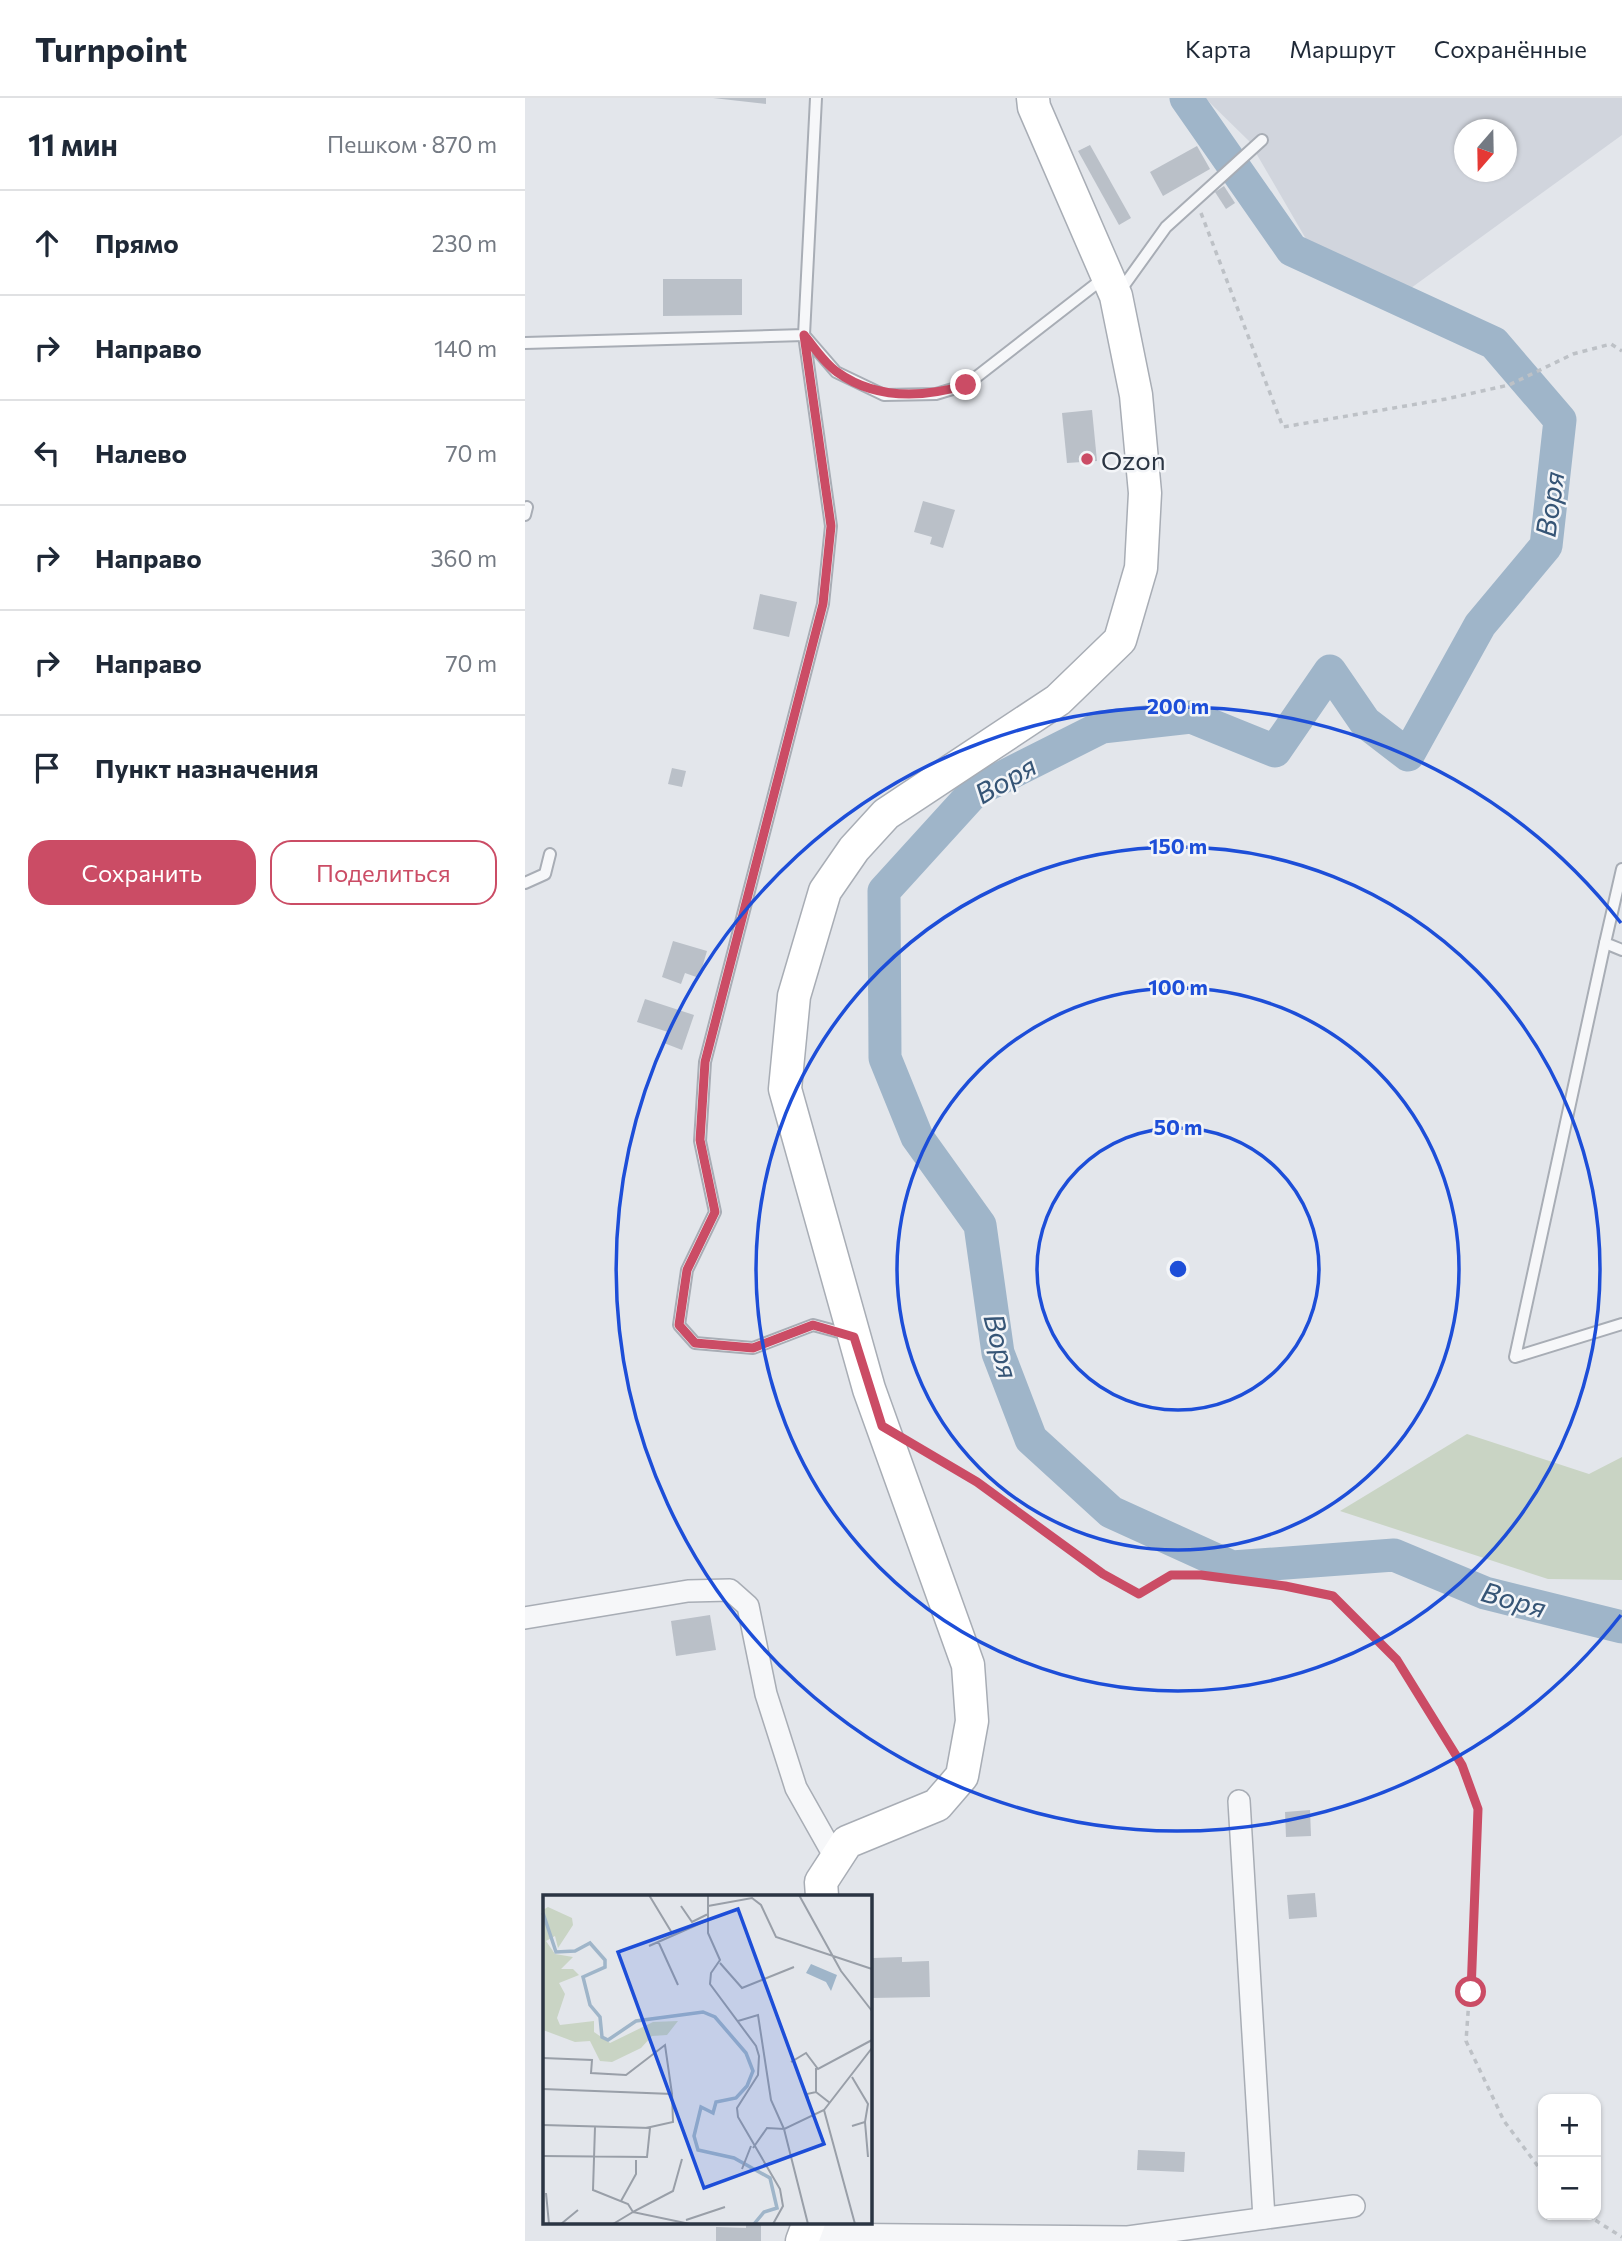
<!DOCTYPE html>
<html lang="ru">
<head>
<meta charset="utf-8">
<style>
  body { margin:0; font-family:Commissioner,sans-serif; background:#f2f2f3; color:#1f2937 }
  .controls { position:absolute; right:21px; bottom:21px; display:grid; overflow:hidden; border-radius:14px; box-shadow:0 2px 5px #0004 }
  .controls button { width:63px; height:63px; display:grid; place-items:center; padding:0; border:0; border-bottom:2px solid #e0e1e3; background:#fff; color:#1f2937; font:35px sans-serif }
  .compass { position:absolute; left:929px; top:21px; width:63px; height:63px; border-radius:50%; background:#fff; box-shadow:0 2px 5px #0004; rotate:200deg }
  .stop { position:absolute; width:21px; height:21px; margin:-16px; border:5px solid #cb4c65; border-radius:50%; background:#fff }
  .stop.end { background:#cb4c65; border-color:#fff; box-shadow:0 2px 7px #0008 }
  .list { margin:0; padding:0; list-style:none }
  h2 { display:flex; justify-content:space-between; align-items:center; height:91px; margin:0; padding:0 28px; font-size:30px }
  h2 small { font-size:23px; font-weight:400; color:#747a83 }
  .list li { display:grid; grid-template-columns:46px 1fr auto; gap:21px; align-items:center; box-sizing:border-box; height:105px; padding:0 28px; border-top:2px solid #e0e1e3 }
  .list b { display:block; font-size:26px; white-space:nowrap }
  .list em { font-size:23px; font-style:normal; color:#747a83 }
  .actions { display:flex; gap:14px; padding:21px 28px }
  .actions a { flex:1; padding:16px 0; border:2px solid #cb4c65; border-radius:21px; text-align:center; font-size:24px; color:#cb4c65 }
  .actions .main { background:#cb4c65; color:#fff }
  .icon { flex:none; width:38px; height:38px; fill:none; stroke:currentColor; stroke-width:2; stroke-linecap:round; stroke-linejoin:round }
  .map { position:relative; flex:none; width:1097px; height:2143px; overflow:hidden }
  header { display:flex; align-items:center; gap:42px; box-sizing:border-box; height:98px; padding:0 35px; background:#fff; border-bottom:2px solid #e0e1e3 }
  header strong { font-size:33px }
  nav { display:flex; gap:38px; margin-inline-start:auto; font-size:24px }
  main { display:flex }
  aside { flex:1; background:#fff }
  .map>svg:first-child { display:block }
  .built { fill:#d1d5dd; fill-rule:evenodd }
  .green { fill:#c9d4c4 }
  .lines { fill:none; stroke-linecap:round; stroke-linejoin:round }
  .river { stroke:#9fb5c9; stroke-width:33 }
  .building { fill:#bac0c8 }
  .lane-casing { stroke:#a8adb5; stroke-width:14 }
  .street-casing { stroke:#a8adb5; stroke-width:24 }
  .secondary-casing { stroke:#a8adb5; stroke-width:35 }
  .path { stroke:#bdc1c6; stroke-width:3.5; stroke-dasharray:5 5; stroke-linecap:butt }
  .lane { stroke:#f6f7f9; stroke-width:10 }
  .street { stroke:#f6f7f9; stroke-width:21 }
  .secondary { stroke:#fff; stroke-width:32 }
  .route { stroke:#cb4c65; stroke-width:9 }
  .ring { fill:none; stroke:#1d4ed8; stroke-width:3.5 }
  .poi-dot { fill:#cb4c65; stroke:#f3f5f8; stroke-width:2.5 }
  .labels { text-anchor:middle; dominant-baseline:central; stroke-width:5; stroke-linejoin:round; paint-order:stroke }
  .poi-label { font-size:26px; fill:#2b3543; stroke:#f3f5f8; text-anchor:start }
  .water-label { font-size:28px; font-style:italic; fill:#365576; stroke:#f3f5f8 }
  .inset-river { fill:none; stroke:#9fb5c9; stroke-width:3.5 }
  .inset-road { fill:none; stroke:#999fa8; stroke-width:2 }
  .view { fill:#1d4ed8; fill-opacity:0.15; stroke:#1d4ed8; stroke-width:3.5 }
  .inset-edge { fill:none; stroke:#2b3543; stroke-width:3.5 }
  .centre { fill:#1d4ed8; stroke:#f3f5f8; stroke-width:3.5 }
  .ring-label { font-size:21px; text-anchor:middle; font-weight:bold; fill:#1d4ed8; stroke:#f3f5f8; stroke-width:5; stroke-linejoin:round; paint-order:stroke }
</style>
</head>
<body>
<header>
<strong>Turnpoint</strong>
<nav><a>Карта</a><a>Маршрут</a><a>Сохранённые</a></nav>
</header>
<main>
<aside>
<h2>11 мин<small>Пешком · 870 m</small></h2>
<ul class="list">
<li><svg class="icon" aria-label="ahead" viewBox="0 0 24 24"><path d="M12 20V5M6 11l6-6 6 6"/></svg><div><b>Прямо</b></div><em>230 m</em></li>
<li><svg class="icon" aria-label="right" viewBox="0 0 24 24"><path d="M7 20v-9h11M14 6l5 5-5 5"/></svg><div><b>Направо</b></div><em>140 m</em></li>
<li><svg class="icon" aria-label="left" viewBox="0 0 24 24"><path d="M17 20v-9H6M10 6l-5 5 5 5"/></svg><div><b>Налево</b></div><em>70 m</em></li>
<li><svg class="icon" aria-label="right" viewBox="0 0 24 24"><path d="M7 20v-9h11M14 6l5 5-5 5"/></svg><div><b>Направо</b></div><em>360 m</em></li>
<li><svg class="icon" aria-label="right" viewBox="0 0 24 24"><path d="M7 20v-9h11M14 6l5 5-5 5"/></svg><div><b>Направо</b></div><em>70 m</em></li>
<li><svg class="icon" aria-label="arrive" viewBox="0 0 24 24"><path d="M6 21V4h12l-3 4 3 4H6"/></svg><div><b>Пункт назначения</b></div></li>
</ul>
<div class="actions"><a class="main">Сохранить</a><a>Поделиться</a></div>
</aside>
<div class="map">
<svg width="1097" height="2143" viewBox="0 0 1097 2143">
  <rect width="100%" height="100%" fill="#e3e6eb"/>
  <path class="built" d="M680 0H1097V37L886 190 781 141 724 43ZM940 32H982V74H940Z"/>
  <path class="green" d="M942 1336 1064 1376 1097 1359V1482L1023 1481 815 1413Z"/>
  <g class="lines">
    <path class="river" d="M661 0 767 152 969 245 1035 322 1021 448 955 527 883 657 840 624 805 573 750 653 666 619 577 629 450 693 359 793 360 960 392 1039 455 1127 473 1255 506 1341 586 1414 707 1469 869 1457 960 1495 1097 1529"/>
  </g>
  <g class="building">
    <path d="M188 0H241V6Z"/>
    <path d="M565 47 606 120 594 127 553 53Z"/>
    <path d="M672 48 685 71 638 98 625 74Z"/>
    <path d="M699 88 710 105 701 111 690 94Z"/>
    <path d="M138 181H217V217L138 218Z"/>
    <path d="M567 312 572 363 542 365 537 315Z"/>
    <path d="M398 403 430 412 418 450 405 446 407 439 389 434Z"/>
    <path d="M235 496 272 504 264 539 228 531Z"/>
    <path d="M147 670 161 673 157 689 143 686Z"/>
    <path d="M148 843 182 853 174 880 160 875 156 886 137 879Z"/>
    <path d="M120 901 169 917 157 952 139 945 143 934 112 924Z"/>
    <path d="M185 1517 191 1552 151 1558 146 1523Z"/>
    <path d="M785 1712 786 1738 761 1739 760 1714Z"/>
    <path d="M790 1795 792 1819 764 1821 762 1797Z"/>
    <path d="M377 1859V1864L404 1863 405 1899 345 1900V1864H348V1860Z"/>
    <path d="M613 2052 660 2054 659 2074 612 2072Z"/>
    <path d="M221 2124H236V2143H191V2129L221 2130Z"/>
  </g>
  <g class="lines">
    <defs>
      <g id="lane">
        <path d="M595 193 641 129 737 42"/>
        <path d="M0 245 279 237 291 0"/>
        <path d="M0 417 2 409"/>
        <path d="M1097 771 1080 845 1097 852"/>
        <path d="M0 785 20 776 25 756"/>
        <path d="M1080 845 990 1259 1097 1226"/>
        <path d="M325 1237 288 1227 228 1250 170 1245 154 1227 162 1172 190 1114 175 1043 180 964 298 506 306 428 279 237 311 274 359 297 411 296 441 287 580 179"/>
      </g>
      <g id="street">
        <path d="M0 1520 163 1493 205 1492 223 1508 241 1596 271 1690 311 1761"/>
        <path d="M714 1703 739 2120"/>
        <path d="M279 2136 603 2139 829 2108"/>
      </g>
      <g id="secondary">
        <path d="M297 1798 296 1784 322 1744 412 1707 437 1678 447 1623 443 1567 344 1291 260 991 269 898 300 793 329 751 361 716 533 602 595 542 616 470 620 395 611 297 591 198 509 9 508 0"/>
        <path d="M277 2143 284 2124"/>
      </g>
    </defs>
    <use href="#lane" class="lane-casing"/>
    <use href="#street" class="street-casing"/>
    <use href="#secondary" class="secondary-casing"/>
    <g class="path">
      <path d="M676 115 758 329 921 301 984 287 1048 256 1086 246 1097 253"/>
      <path d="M392 1351 452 1384 578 1476 614 1496 645 1477H676L759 1488 808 1498 872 1561 937 1667 953 1711 952 1792 941 1943 979 2023 1018 2075"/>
      <path d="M1062 2117 1097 2139"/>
    </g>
    <use href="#lane" class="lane"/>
    <use href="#street" class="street"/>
    <use href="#secondary" class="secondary"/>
  </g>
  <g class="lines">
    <path class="route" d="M441 287C397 300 351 302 312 274 299 265 289 249 279 237L306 428 298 506 180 964 175 1042 190 1114 162 1172 154 1227 170 1245 228 1250 288 1227 329 1239 357 1328 452 1384 578 1476 614 1496 646 1477H676L760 1488 808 1498 872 1562 937 1667 953 1711 946 1894"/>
  </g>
  <g class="ring">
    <circle cx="653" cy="1171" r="141"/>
    <circle cx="653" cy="1171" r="281"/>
    <circle cx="653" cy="1171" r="422"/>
    <path d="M1096 1517A562 562 0 1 1 1096 825"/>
  </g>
  <circle class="poi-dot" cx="562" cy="361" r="7"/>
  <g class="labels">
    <g class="poi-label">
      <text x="576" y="361">Ozon</text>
    </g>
    <g class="water-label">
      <text transform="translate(1024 406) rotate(-82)">Воря</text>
      <text transform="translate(480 681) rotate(-30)">Воря</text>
      <text transform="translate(477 1248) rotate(76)">Воря</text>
      <text transform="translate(989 1501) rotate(16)">Воря</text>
    </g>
  </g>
  <g transform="translate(18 1797)">
    <rect width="329" height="329" fill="#e3e6eb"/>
    <path d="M5 12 29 23 30 30 15 53 12 41 3 46 12 59 30 62 18 74H30L36 80 16 88 22 99 14 123 17 130 51 126V137L67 148 110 127 135 126 124 140 109 141 98 153 69 167 57 166 47 146 32 147 0 135V15Z" fill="#c9d4c4"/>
    <path d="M268 69 294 80 288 96 283 87 263 78Z" fill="#9fb5c9"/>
    <path class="inset-river" d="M0 18 13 57 32 56 47 48 62 65V72L40 82 47 110 57 122 59 142 65 145 93 126 160 117 172 122 203 158 210 176 204 191 193 203 173 207 170 218 158 212 151 241 155 255 191 263 227 283 234 313 221 317 211 329"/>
    <path class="inset-road" d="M106 0 129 38M165 0V38L177 65 168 78 167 89 213 151 216 161 215 180 194 213 195 222 237 294 240 311 230 329M256 0 298 76 329 116M138 11 149 27 165 19M165 11 209 3 218 10 233 42 329 74M115 46 135 90M106 51 165 25M177 68 199 93 251 72M195 126 215 120 228 205 241 234 224 233 210 253M0 163 49 165 48 178 83 180 122 150 129 199M248 167 263 158 275 174 329 145M309 182 325 209 322 227 309 231M0 194 129 199 130 227 103 233M273 197V173M265 204 264 199 273 197 287 208M281 215 312 329M322 227 325 262M0 230 107 233 104 262 0 261M52 232 50 295 85 309 90 317 130 296 139 264M199 274 208 251M3 298 6 329M78 306 93 279V265M143 325 182 312M18 329 35 315M70 329 90 317 147 329M265 329 241 234 281 215 329 153"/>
    <path class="view" d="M195 14 281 249 161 293 75 57Z"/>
    <rect width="329" height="329" class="inset-edge"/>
  </g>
  <circle cx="653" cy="1171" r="10" class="centre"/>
  <g class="ring-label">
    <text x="653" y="616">200 m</text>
    <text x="653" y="756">150 m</text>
    <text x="653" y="897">100 m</text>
    <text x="653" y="1037">50 m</text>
  </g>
</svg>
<div class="controls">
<button>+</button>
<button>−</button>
</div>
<svg class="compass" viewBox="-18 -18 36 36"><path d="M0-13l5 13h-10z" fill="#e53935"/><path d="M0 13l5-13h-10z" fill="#747a83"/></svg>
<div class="stop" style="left:946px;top:1894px"></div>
<div class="stop end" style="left:441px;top:287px"></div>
</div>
</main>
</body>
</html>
